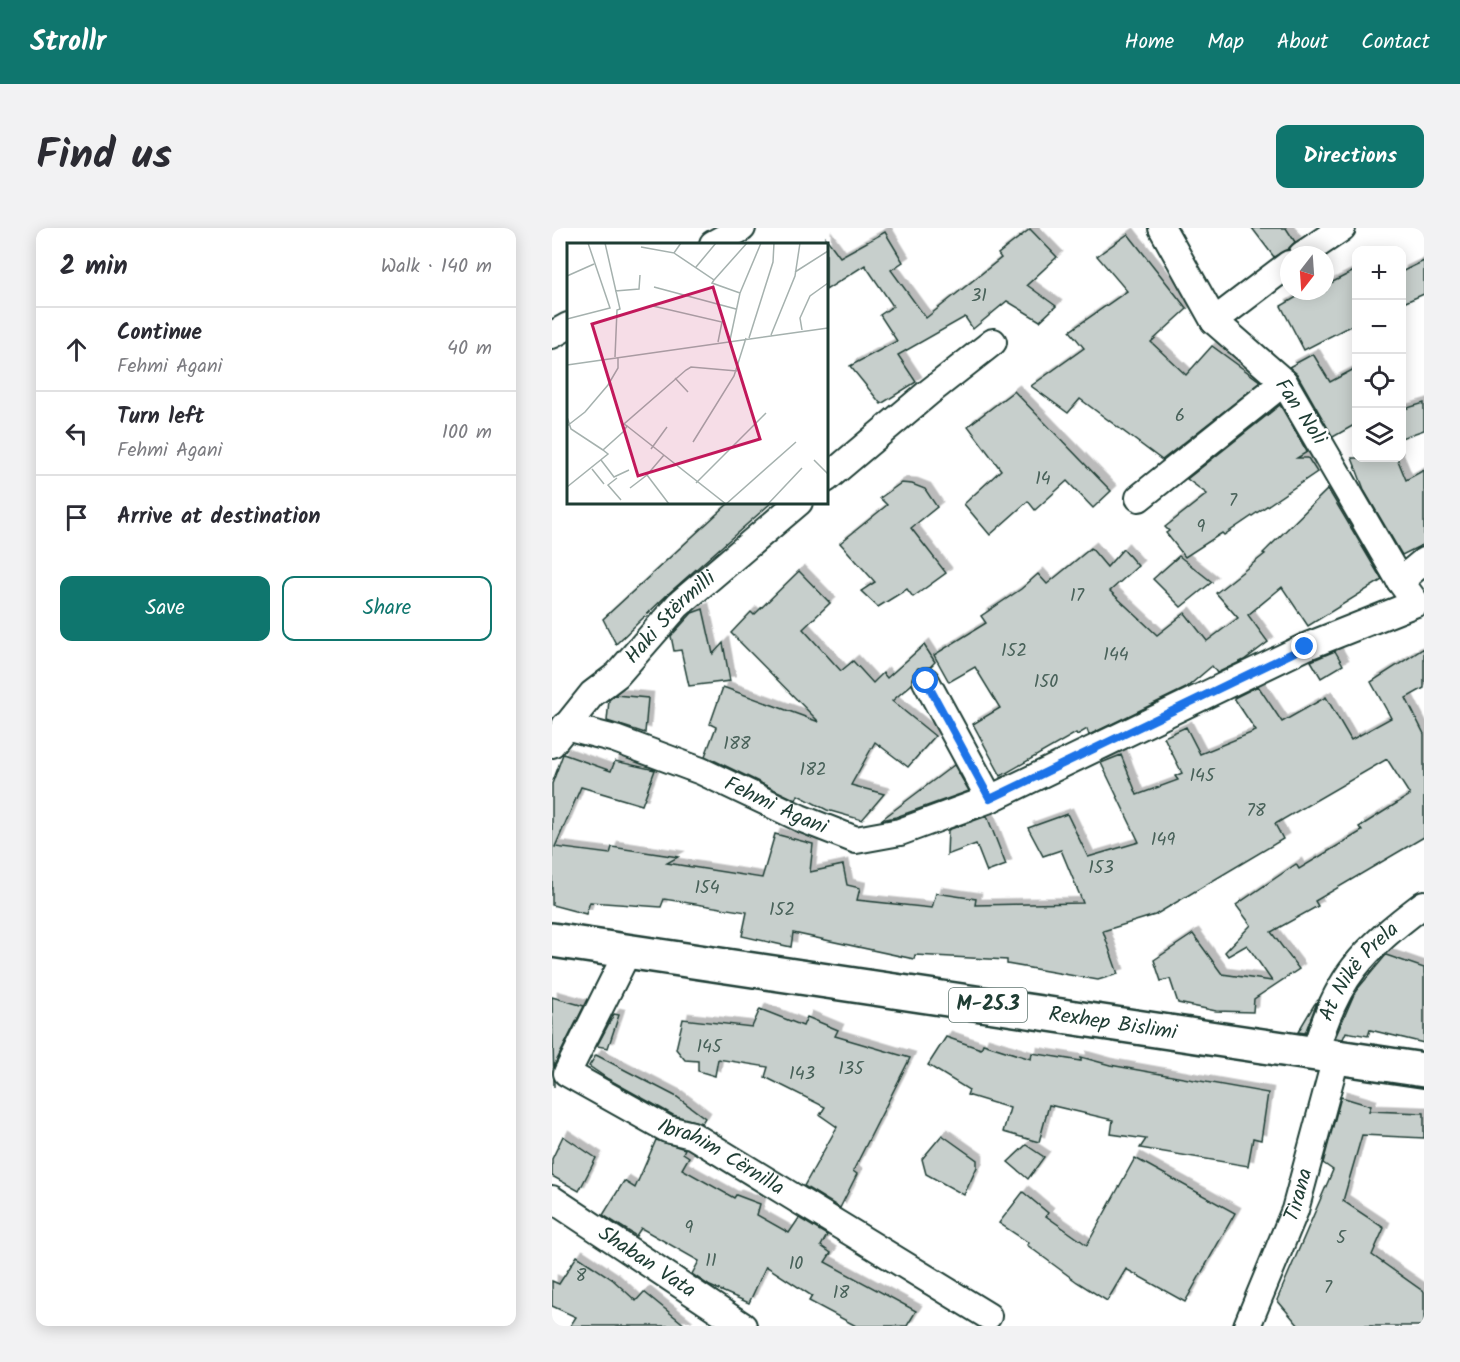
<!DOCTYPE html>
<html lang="en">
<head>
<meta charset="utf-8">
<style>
  body { margin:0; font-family:Kalam,sans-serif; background:#f2f2f3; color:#2b2b33 }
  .controls { position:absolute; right:18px; top:18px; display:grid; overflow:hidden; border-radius:12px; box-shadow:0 3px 15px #0003 }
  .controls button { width:54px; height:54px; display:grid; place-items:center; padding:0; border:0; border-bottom:2px solid #e1e1e2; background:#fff; color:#2b2b33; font:30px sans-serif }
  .compass { position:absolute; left:728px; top:18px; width:54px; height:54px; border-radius:50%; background:#fff; box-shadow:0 3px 15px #0003; rotate:197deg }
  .stop { position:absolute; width:18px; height:18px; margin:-14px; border:4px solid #1a73e8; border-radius:50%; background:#fff }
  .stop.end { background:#1a73e8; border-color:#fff; box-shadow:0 2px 6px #0008 }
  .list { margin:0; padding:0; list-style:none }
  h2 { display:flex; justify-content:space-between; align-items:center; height:78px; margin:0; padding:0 24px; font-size:26px }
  h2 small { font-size:20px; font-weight:400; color:#7c7c81 }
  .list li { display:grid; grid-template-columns:39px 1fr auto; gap:18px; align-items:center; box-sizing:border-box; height:84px; padding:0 24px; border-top:2px solid #e1e1e2 }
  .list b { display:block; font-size:22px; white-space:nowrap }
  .list p { margin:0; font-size:20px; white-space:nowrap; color:#7c7c81 }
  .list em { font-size:20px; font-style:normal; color:#7c7c81 }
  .actions { display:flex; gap:12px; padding:18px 24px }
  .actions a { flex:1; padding:14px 0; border:2px solid #0f766e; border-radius:12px; text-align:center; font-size:21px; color:#0f766e }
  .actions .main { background:#0f766e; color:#fff }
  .icon { flex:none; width:33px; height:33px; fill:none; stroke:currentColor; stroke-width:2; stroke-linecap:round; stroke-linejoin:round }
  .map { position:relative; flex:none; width:872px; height:1098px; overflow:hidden; border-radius:12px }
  header { display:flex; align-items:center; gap:36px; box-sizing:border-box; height:84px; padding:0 30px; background:#0f766e; color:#fff }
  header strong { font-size:28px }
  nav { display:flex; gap:33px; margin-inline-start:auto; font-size:21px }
  .intro { display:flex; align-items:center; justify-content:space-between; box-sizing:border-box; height:144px; padding:0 36px }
  h1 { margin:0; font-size:42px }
  .button { padding:15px 27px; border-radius:12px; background:#0f766e; color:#fff; font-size:21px; font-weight:700 }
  main { display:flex; gap:36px; padding:0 36px }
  aside { flex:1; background:#fff; border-radius:12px; box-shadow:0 3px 15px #0003 }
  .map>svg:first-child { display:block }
  .building { fill:#c7cfcc; stroke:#1f3d34; stroke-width:1.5; filter:url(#shadow) }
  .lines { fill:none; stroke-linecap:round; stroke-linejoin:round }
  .street-casing { stroke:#1f3d34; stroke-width:30 }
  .primary-casing { stroke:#1f3d34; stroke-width:38 }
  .street { stroke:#fff; stroke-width:26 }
  .primary { stroke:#fff; stroke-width:33 }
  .route { stroke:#1a73e8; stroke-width:8 }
  .labels { text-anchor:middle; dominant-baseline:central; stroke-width:5; stroke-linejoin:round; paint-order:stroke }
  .number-label { font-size:18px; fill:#49625a }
  .shield { fill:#fff; stroke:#627771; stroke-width:1.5 }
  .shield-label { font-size:20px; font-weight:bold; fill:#1f3d34 }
  .street-label { font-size:21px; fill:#1f3d34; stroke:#fff }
  .inset-road { fill:none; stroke:#a5b1ae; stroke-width:1.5 }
  .view { fill:#c2185b; fill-opacity:0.15; stroke:#c2185b; stroke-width:3 }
  .inset-edge { fill:none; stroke:#1f3d34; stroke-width:3 }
</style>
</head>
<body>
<header>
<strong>Strollr</strong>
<nav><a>Home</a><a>Map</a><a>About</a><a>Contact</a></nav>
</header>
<div class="intro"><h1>Find us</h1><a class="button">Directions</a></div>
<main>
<aside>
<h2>2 min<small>Walk · 140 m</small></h2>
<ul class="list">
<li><svg class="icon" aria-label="ahead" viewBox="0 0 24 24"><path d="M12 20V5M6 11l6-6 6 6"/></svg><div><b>Continue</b><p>Fehmi Agani</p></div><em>40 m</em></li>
<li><svg class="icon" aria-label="left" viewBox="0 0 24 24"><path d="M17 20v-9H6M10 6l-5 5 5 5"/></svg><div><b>Turn left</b><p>Fehmi Agani</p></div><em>100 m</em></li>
<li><svg class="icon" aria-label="arrive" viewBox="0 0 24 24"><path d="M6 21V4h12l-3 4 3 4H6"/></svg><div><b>Arrive at destination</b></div></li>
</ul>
<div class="actions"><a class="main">Save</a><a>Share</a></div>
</aside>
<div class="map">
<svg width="872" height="1098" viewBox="0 0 872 1098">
  <defs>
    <filter id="shadow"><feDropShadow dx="5.5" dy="-5.5" stdDeviation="0" flood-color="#0004"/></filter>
  </defs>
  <rect width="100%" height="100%" fill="#fff"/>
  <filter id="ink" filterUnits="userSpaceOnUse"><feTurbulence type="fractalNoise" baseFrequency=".0167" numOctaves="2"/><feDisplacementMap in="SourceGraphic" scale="12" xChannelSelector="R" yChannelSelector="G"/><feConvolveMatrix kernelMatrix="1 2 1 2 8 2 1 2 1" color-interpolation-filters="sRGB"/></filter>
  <g filter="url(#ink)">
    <g class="building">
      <path d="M700 0H734L743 14 736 21 722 29Z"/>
      <path d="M478 1 505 29 475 57 504 78 488 93 455 73 421 101 413 89 346 127 364 154 329 176 298 138 345 113 328 87 341 78 313 37 274 62V10L288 29 333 4 351 34 339 42 374 90 449 30 446 26Z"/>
      <path d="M576 6 635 81 599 114 634 147 660 118 709 154 610 232 528 171 516 185 479 158 532 120 518 103 575 63 545 28Z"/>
      <path d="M872 33V66L849 76V44Z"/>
      <path d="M804 42V95L752 122 729 78 755 63H773V58Z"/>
      <path d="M761 126 778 154 804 140V196L781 209 745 146 737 139Z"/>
      <path d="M462 163 559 263 541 280 515 253 483 282 476 273 438 307 412 276 449 242 416 198Z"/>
      <path d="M872 175V202L849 210V182Z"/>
      <path d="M728 177 755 224 745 230H756L765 244 672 307 670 305 633 329 614 305 617 303 613 299 655 266 635 251Z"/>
      <path d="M800 230H845L854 252 872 242V316L850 327 813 264Z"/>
      <path d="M349 255 360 256 373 261 385 279 359 300 394 345 361 369 355 361 326 379 309 363 323 354 288 315 335 277 328 270Z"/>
      <path d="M776 261 830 352 756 398 730 359 696 387 716 414 692 432 665 445 660 438 634 460 537 507 535 501 525 507 524 505 449 548 421 496 448 480 423 439 397 454 382 427 434 395 429 388 469 361 486 346 495 356 539 320 555 339 571 321 586 338 558 363 605 407 633 385 655 413 686 390 664 365 713 326 711 325Z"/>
      <path d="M178 274H220L116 366 64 416 51 391Z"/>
      <path d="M627 328 660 354 629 379 601 351Z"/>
      <path d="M247 343 278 375 251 401 289 443 301 433 321 455 331 445 335 450 372 417 383 434 378 439 366 440 361 446 360 456 340 473 383 508 356 539 323 514 299 557 332 566 310 592 275 582 246 567 244 572 153 528 164 499 158 496 171 459 267 494 179 405 199 384 202 387Z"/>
      <path d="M151 381 161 426 171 415 178 453 137 458 129 422 122 423 119 408 140 385Z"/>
      <path d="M872 420V460L854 470 872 506V609L763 673 766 678 719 704 747 741 702 771 701 784 664 783 626 775 618 751 609 753 602 732 641 706 670 746 720 753 695 717 676 728 673 724 699 697 684 677 744 636 747 641 810 603 807 599 858 567 835 531 723 596 731 611 603 687 551 703 566 746 546 752 455 736V732L363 727 362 731 241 705 239 719 190 708 195 684 112 671 109 679 38 674 34 686 0 677V556L11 526 59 543 63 533 103 542 90 577 29 559 3 619 58 626 60 619 126 629 115 635 210 650 223 606 261 616 258 644 291 637 295 657 308 660 305 672 380 680 384 665 424 671 423 677 531 675 509 622 491 628 476 600 515 586 536 629 587 614 549 535 569 527 585 567 626 552 623 548 630 545 612 509 634 499 648 526 704 503 682 470 706 458 730 494 774 469 799 512 839 490 819 454Z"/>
      <path d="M783 423 791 437 769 450 759 433Z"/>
      <path d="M63 467 96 470 93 505 55 493 57 472Z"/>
      <path d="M402 537 417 563 344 589 329 592Z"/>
      <path d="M435 588 454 637 435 644 424 616 395 627 396 602Z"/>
      <path d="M834 727 872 740V815L818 802 816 808 794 804 791 811 783 810 803 764Z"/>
      <path d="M0 769 32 778 2 838V859Z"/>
      <path d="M766 772 753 805 746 804 762 777Z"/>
      <path d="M208 781 251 798 255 789 286 802 283 808 358 830 301 943 305 946 288 980 252 958 285 899 268 887 273 879 213 849 216 839 166 831 163 848 146 843V833L133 832 124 821 131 791 200 799Z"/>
      <path d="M62 786 67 787 56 820 45 818Z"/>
      <path d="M394 809 429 821 431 816 479 831 480 825 529 833V829L558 837 716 865 709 912 701 910 696 938 588 920 594 911 559 906 561 892 497 877 487 914 451 904 458 880 415 867 417 862 376 837Z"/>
      <path d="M44 827 125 869 153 890 150 895 121 887 56 851 37 838Z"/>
      <path d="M789 869 819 878 817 883 872 885V910L810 907 791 973 832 1000 820 1027 872 1064V1098H747L725 1072 781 942 771 935Z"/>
      <path d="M390 907 425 932V939L412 967 374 946 370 931Z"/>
      <path d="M11 908 44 930 27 963 0 948V931Z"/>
      <path d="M104 912 133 921 131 925 137 929 130 941 182 970 184 967 208 976 205 987 237 1005 247 990 275 1007 269 1018 279 1025 273 1034 364 1083 355 1098H304L257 1073 260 1068 214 1038 197 1075 158 1058 140 1046 147 1033 89 1000 84 1008 51 987 72 953 83 960Z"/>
      <path d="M474 917 492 929 476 951 456 934Z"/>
      <path d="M583 930 683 985 633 1074 574 1041 555 1073 525 1054 475 1017 477 1015 447 995 471 964 496 985 494 988 535 1017Z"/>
      <path d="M25 1028 60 1051 84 1073 92 1064 134 1098H18L24 1089 0 1078V1053L7 1056Z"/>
    </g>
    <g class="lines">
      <defs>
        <g id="street">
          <path d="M161 16 190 0"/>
          <path d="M750 27 790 0"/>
          <path d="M662 93 737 36"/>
          <path d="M0 107 16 98"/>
          <path d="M274 251 376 165 441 114"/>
          <path d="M587 270 732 154"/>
          <path d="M848 353 872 333"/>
          <path d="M374 453 438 571"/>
          <path id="s1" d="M13 498 63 511 149 543 248 590 304 612 348 604 438 571 753 419 864 375 848 353 732 154 662 93 610 0"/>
          <path id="s2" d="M0 516 40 466 65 447 126 377 247 274"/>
          <path id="s3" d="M75 725 15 845 115 901 140 907 436 1088"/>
          <path id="s4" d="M763 825C784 749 811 722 872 676"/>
          <path id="s5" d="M0 971 191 1098"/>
          <path id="s6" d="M695 1098 743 982 784 830"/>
        </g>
        <g id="primary">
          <path id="s7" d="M0 712 872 842"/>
        </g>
      </defs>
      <use href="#street" class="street-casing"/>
      <use href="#primary" class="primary-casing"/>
      <use href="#street" class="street"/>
      <use href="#primary" class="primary"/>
    </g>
  </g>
  <g class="lines" filter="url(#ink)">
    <path class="route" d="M374 453 438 571 753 419"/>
  </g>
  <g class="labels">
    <g class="number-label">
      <text x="427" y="68">31</text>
      <text x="628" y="188">6</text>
      <text x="491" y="251">14</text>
      <text x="681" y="273">7</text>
      <text x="649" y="299">9</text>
      <text x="525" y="368">17</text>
      <text x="462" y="423">152</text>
      <text x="564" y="427">144</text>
      <text x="494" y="454">150</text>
      <text x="185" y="516">188</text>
      <text x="261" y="542">182</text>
      <text x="650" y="548">145</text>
      <text x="704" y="583">78</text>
      <text x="611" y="612">149</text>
      <text x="549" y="640">153</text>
      <text x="155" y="660">154</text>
      <text x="230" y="682">152</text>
      <text x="157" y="819">145</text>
      <text x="299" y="841">135</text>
      <text x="250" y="846">143</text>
      <text x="137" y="1000">9</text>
      <text x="789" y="1010">5</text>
      <text x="159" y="1033">11</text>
      <text x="244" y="1036">10</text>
      <text x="29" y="1048">8</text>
      <text x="776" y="1060">7</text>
      <text x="289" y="1065">18</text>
    </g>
    <rect class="shield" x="397" y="760" width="78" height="34" rx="4.5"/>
    <g class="shield-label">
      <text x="436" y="777">M-25.3</text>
    </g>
    <g class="street-label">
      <text transform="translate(748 184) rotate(56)">Fan Noli</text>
      <text stroke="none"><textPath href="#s2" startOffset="174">Haki Stërmilli</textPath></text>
      <text stroke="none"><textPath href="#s1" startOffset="226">Fehmi Agani</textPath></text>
      <text stroke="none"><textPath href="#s4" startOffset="94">At Nikë Prela</textPath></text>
      <text stroke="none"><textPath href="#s7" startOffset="567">Rexhep Bislimi</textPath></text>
      <text stroke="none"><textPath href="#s3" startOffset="310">Ibrahim Cërnilla</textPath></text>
      <text stroke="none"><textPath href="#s6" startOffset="141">Tirana</textPath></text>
      <text stroke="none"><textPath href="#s5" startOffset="114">Shaban Vata</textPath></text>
    </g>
  </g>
  <g transform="translate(15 15)">
    <rect width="261" height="261" fill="#fff"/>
    <path class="inset-road" d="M38 0 53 66 50 67 48 114M74 4 107 10 114 0M107 10 147 37 145 40 173 50 163 97M129 24 149 0M228 29 261 8M0 33 27 21M147 37 180 0M87 44 169 66M48 48 72 46 73 32M173 50 194 0M86 63 155 79 151 99M0 76 43 65 21 0M235 87 233 75 243 53 261 40M204 92 228 33 233 0M182 95 206 19 207 0M0 122 261 85M108 135 121 149M0 174 4 186 36 207M0 183 18 169 41 142 51 125V114M60 183 159 261 229 199M126 199 167 133 179 95M84 206 100 184M34 217 47 234 62 227M247 217 261 231M25 226 37 241M80 232 102 261M50 235 41 242 54 257M129 240 199 170M0 244 41 211 36 207 56 189 60 183 57 181 119 127 124 124 170 128M63 245 80 232 97 212M201 261 235 225"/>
    <path class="view" d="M146 44 193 196 71 233 25 81Z"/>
    <rect width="261" height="261" class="inset-edge"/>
  </g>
</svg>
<div class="controls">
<button>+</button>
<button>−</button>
<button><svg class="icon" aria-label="locate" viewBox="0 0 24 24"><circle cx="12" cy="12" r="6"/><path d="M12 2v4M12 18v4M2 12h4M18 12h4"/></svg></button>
<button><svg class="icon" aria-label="layers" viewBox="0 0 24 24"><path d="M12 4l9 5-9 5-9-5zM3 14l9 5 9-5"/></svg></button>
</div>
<svg class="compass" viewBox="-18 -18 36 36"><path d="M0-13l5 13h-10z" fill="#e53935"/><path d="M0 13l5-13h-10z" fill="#7c7c81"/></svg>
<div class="stop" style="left:374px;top:453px"></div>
<div class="stop end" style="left:753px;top:419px"></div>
</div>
</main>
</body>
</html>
